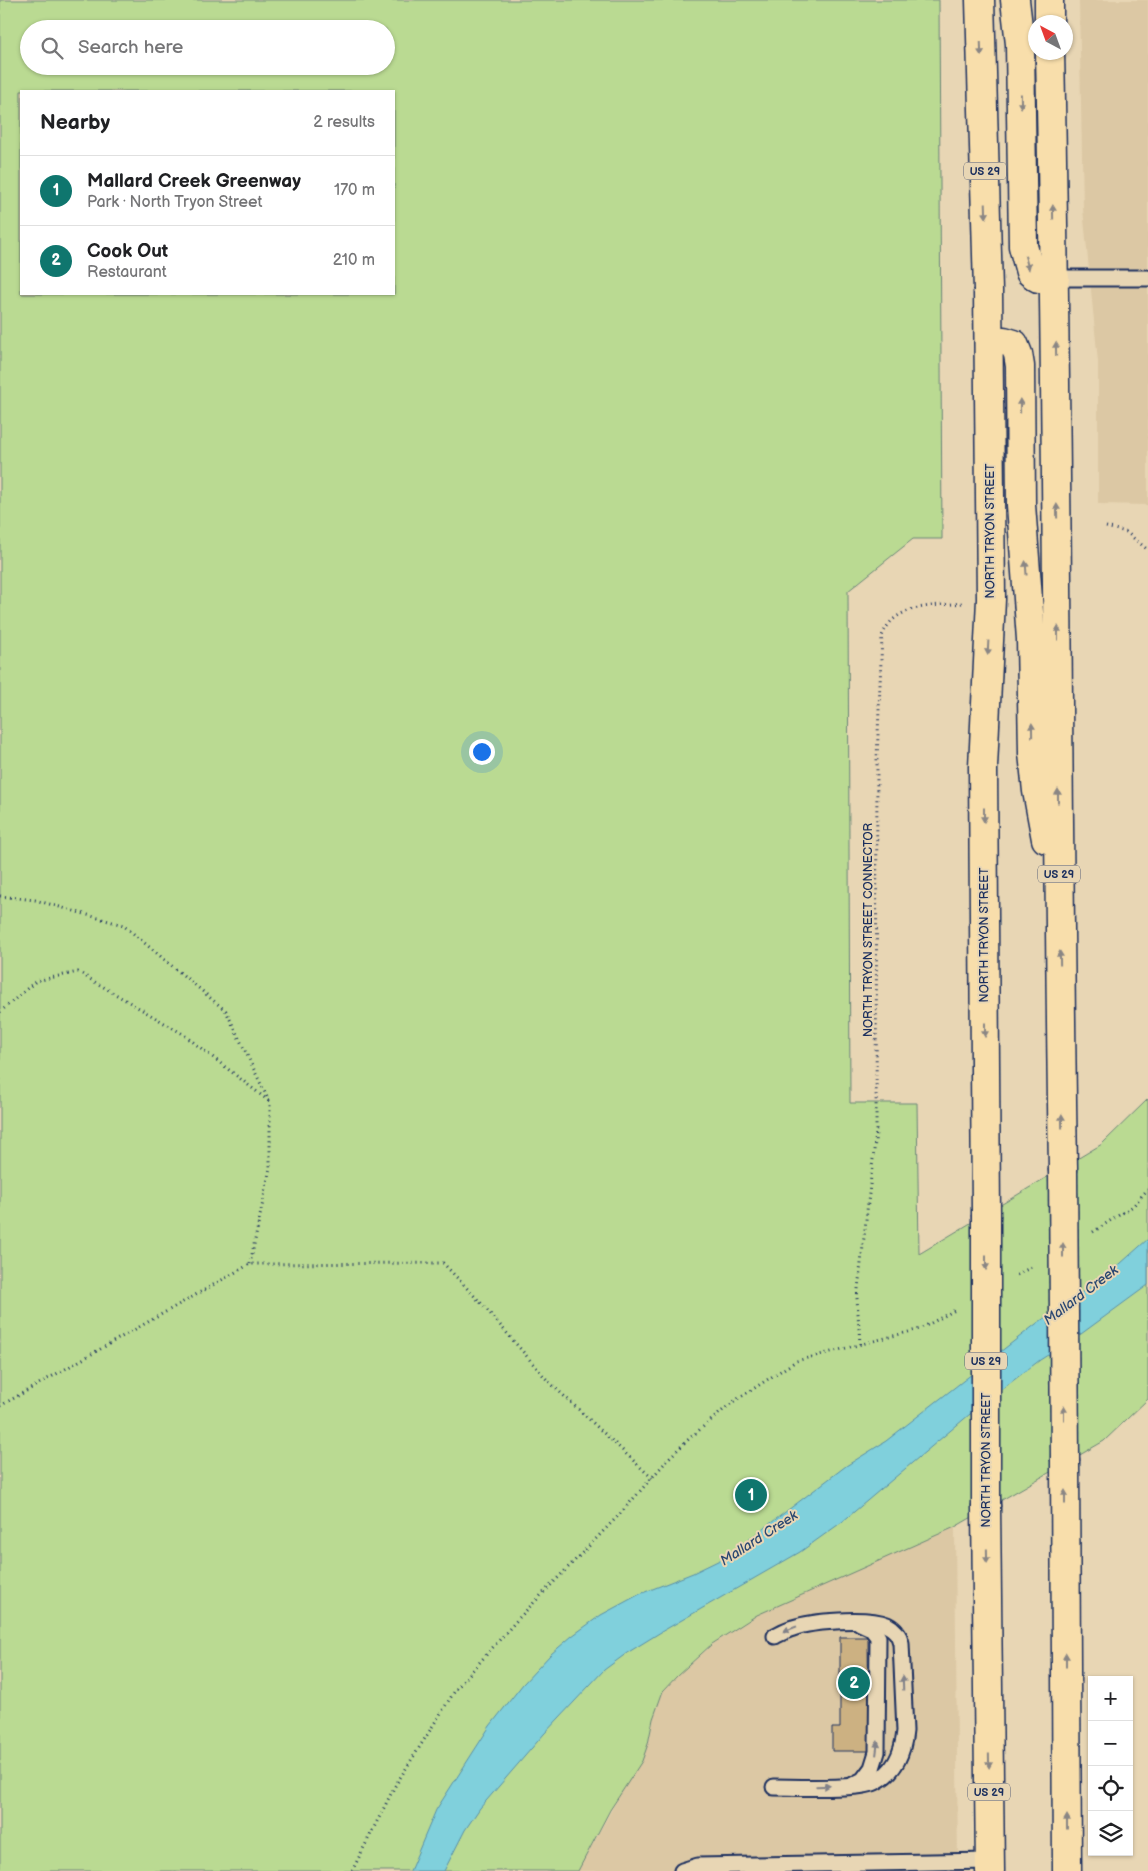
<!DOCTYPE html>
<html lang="en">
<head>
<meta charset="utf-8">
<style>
  body { margin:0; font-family:"Balsamiq Sans",sans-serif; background:#f6f6f6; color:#202124 }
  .controls { position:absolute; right:15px; bottom:15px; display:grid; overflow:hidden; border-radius:0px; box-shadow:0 1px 4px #0004 }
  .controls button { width:45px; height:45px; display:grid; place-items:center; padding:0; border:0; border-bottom:1px solid #e0e0e0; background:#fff; color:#202124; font:25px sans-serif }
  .compass { position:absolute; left:1028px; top:15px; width:45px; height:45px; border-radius:50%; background:#fff; box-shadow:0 1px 4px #0004; rotate:319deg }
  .you { position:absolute; left:481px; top:751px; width:18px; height:18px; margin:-12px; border:4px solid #fff; border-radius:50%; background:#1a73e8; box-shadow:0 0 0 8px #1a73e833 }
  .badge { display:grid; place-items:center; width:32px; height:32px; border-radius:50%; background:#0f766e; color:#fff; font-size:16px; font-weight:700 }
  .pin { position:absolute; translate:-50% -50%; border:2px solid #fff; box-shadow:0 1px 5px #0006 }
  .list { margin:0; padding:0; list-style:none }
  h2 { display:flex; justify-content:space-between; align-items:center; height:65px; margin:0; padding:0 20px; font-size:21px }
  h2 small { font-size:16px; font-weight:400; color:#757577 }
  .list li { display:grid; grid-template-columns:32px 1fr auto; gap:15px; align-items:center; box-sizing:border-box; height:70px; padding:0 20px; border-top:1px solid #e0e0e0 }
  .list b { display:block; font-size:19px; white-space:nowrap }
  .list p { margin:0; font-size:16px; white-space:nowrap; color:#757577 }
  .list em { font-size:16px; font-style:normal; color:#757577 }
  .icon { flex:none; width:28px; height:28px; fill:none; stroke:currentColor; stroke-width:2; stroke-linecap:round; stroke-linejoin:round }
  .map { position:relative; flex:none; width:1148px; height:1871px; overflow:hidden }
  .search { position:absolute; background:#fff; box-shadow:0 1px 4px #0004; left:20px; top:20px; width:375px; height:55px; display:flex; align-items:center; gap:12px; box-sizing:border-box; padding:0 18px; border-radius:28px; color:#757577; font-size:19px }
  .panel { position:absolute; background:#fff; box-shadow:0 1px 4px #0004; left:20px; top:90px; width:375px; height:205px; border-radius:0px }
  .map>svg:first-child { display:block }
  .built { fill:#dcc8a4 }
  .green { fill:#bada92; stroke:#6a8478; fill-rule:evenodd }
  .water { fill:#80d0dc; stroke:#5890aa }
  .building { fill:#ccb182; stroke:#1b2f5e }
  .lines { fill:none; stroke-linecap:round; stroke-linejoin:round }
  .lane-casing { stroke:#1b2f5e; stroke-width:19 }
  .primary-casing { stroke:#1b2f5e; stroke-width:31 }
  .path { stroke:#1b2f5e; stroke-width:3; stroke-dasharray:1 4; stroke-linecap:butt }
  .lane { stroke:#e8d6b4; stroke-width:15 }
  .primary { stroke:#f8deab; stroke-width:28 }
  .primary-bridge-casing { stroke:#1b2f5e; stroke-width:31; stroke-linecap:butt }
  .primary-bridge { stroke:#f8deab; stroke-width:28 }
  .oneway { fill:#8a8684 }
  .oneway2 { fill:#828289 }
  .labels { text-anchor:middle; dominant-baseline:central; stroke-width:4; stroke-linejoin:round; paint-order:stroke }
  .shield { fill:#e8d6b4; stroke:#586178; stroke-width:1 }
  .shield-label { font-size:11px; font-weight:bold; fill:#1b2f5e }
  .street-label { font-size:12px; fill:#1b2f5e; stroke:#e8d6b4 }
  .water-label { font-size:14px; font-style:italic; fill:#2a4771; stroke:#e8d6b4 }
</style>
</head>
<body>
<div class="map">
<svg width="1148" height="1871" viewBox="0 0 1148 1871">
  <rect width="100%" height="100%" fill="#e8d6b4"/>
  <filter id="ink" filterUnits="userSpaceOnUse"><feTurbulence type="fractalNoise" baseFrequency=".02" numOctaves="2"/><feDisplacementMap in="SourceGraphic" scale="10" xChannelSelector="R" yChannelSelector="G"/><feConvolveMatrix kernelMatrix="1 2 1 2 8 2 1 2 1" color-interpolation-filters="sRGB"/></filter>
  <g filter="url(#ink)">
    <g class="built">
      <path d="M1079 0H1148V505L1098 504V362L1083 209Z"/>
      <path d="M955 1527 958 1871H578L648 1744 653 1719 663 1691 677 1676 713 1644 757 1615Z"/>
    </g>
    <path class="green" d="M0 0H939L942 539H913L848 591 850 1103H917L919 1254 1102 1144 1148 1099V1399L1104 1441 955 1527 757 1615 712 1644 677 1676 663 1691 653 1719 648 1744 642 1761 610 1810 578 1871H0ZM29 29H386V66H29ZM21 91H394V294H21Z"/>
    <path class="water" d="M1148 1239V1285L1081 1334 1040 1360 976 1409 842 1522 800 1552 661 1632 627 1653 604 1670 544 1734 480 1808 465 1830 444 1871H410L436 1810 490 1726 523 1684 551 1654 572 1636 601 1615 640 1594 693 1573 726 1557 846 1466 886 1441 1036 1324 1111 1272Z"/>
    <path class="building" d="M840 1637H868L869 1751H832V1728H840Z"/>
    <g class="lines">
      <defs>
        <g id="lane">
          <path d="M1055 278H1148"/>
          <path d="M853 1785 863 1780 872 1768 877 1752 878 1637 871 1628 860 1623"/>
          <path d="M774 1787C795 1787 859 1790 875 1782 895 1772 903 1753 905 1731L901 1643C899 1634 895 1629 887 1625 868 1617 812 1621 793 1628 786 1630 781 1633 775 1636"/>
          <path d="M682 1871 698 1866 990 1861"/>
        </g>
        <g id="primary">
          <path d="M980 0 988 291 991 599 983 767 986 1215"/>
          <path d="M1015 0 1020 44 1023 246 1030 272 1038 278H1055"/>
          <path d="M1049 0V22"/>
          <path d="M1050 52C1058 425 1057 797 1063 1169"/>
          <path d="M989 342 1004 341 1014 344 1018 354 1020 366 1021 505 1031 639 1033 753 1037 791 1046 839"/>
          <path d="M1065 1461 1067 1871"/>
          <path d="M986 1507 990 1871"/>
        </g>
      </defs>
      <use href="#lane" class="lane-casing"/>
      <use href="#primary" class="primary-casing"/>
      <g class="path">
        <path d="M1106 527 1126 532 1148 550"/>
        <path d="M0 896 35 900 123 925 226 1011 270 1103V1168L250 1264"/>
        <path d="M0 1012 36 981 78 972 183 1034 270 1102"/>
        <path d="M1093 1232 1133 1206 1148 1189"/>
        <path d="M1017 1275 1033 1266"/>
        <path d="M860 1344 857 1298 876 1133 877 759 882 636C895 603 932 607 962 603"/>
        <path d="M0 1406 250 1264 443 1263 481 1303 548 1381 652 1478"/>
        <path d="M352 1871 395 1786 456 1689 517 1620 620 1514 670 1457 691 1437 733 1402 796 1361 920 1329 957 1309"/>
      </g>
      <use href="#lane" class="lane"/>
      <use href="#primary" class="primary"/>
      <defs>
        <g id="primary-bridge">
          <path d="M1063 1169 1065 1461"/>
          <path d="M986 1215V1507"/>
        </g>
      </defs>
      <use href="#primary-bridge" class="primary-bridge-casing"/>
      <use href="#primary-bridge" class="primary-bridge"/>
    </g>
    <defs><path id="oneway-solid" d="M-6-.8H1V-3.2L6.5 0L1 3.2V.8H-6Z" transform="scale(1.25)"/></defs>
    <g class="oneway">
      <use href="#oneway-solid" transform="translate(981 49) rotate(88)"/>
      <use href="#oneway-solid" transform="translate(1021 101) rotate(89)"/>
      <use href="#oneway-solid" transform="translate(986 211) rotate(88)"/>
      <use href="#oneway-solid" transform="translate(1053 212) rotate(-91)"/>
      <use href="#oneway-solid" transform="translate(1027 263) rotate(74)"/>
      <use href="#oneway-solid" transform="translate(1056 349) rotate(-91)"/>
      <use href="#oneway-solid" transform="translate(1020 406) rotate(-91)"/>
      <use href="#oneway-solid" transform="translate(1057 511) rotate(-91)"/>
      <use href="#oneway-solid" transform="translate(1026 568) rotate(-94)"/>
      <use href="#oneway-solid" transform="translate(1058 633) rotate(-90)"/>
      <use href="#oneway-solid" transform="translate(988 648) rotate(93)"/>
      <use href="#oneway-solid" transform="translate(1032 730) rotate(-91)"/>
      <use href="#oneway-solid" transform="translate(1058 796) rotate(-90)"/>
      <use href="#oneway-solid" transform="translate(984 815) rotate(90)"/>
      <use href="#oneway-solid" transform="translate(1060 958) rotate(-91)"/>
      <use href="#oneway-solid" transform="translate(985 1030) rotate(90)"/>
      <use href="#oneway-solid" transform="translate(1062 1121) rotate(-91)"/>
      <use href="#oneway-solid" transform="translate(1063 1250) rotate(-90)"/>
      <use href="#oneway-solid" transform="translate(986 1263) rotate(90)"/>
      <use href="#oneway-solid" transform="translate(1064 1413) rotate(-90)"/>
      <use href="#oneway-solid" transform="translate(1065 1497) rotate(-90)"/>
      <use href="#oneway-solid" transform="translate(987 1556) rotate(89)"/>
      <use href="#oneway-solid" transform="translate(1066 1660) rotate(-90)"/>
      <use href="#oneway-solid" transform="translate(989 1761) rotate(89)"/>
      <use href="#oneway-solid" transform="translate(1067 1822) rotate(-90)"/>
    </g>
    <g class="oneway2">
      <use href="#oneway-solid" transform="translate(790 1629) rotate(159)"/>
      <use href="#oneway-solid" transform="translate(903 1683) rotate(-92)"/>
      <use href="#oneway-solid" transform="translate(877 1748) rotate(-83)"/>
      <use href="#oneway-solid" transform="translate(823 1786) rotate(-1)"/>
    </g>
  </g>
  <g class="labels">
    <g class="shield">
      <rect x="964" y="162.5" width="42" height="17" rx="4"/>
      <rect x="1038" y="865.5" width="42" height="17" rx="4"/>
      <rect x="965" y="1352.5" width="42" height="17" rx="4"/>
      <rect x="968" y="1783.5" width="42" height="17" rx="4"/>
    </g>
    <g class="shield-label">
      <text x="985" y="171">US 29</text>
      <text x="1059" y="874">US 29</text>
      <text x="986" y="1361">US 29</text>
      <text x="989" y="1792">US 29</text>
    </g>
    <g class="street-label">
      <text transform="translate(990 531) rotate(-90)">NORTH TRYON STREET</text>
      <text transform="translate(868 930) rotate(-90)">NORTH TRYON STREET CONNECTOR</text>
      <text transform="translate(984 935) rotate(-90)">NORTH TRYON STREET</text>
      <text transform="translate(986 1460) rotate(-90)">NORTH TRYON STREET</text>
    </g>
    <g class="water-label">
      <text transform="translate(1081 1295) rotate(-37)">Mallard Creek</text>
      <text transform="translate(759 1538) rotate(-33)">Mallard Creek</text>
    </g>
  </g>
</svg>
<div class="controls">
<button>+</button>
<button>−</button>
<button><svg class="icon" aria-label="locate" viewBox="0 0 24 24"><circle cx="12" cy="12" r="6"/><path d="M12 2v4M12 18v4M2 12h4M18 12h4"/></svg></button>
<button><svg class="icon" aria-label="layers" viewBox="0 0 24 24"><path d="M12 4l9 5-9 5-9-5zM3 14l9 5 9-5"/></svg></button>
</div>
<svg class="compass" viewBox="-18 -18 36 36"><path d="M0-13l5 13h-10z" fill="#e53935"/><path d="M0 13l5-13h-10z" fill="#757577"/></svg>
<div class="you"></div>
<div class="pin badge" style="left:751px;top:1495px">1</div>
<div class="pin badge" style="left:854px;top:1683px">2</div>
<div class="search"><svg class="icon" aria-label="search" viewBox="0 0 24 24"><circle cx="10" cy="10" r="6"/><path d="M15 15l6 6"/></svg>Search here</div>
<section class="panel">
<h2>Nearby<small>2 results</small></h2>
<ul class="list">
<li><span class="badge">1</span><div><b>Mallard Creek Greenway</b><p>Park · North Tryon Street</p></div><em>170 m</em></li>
<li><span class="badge">2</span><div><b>Cook Out</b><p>Restaurant</p></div><em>210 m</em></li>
</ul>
</section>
</div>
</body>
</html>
